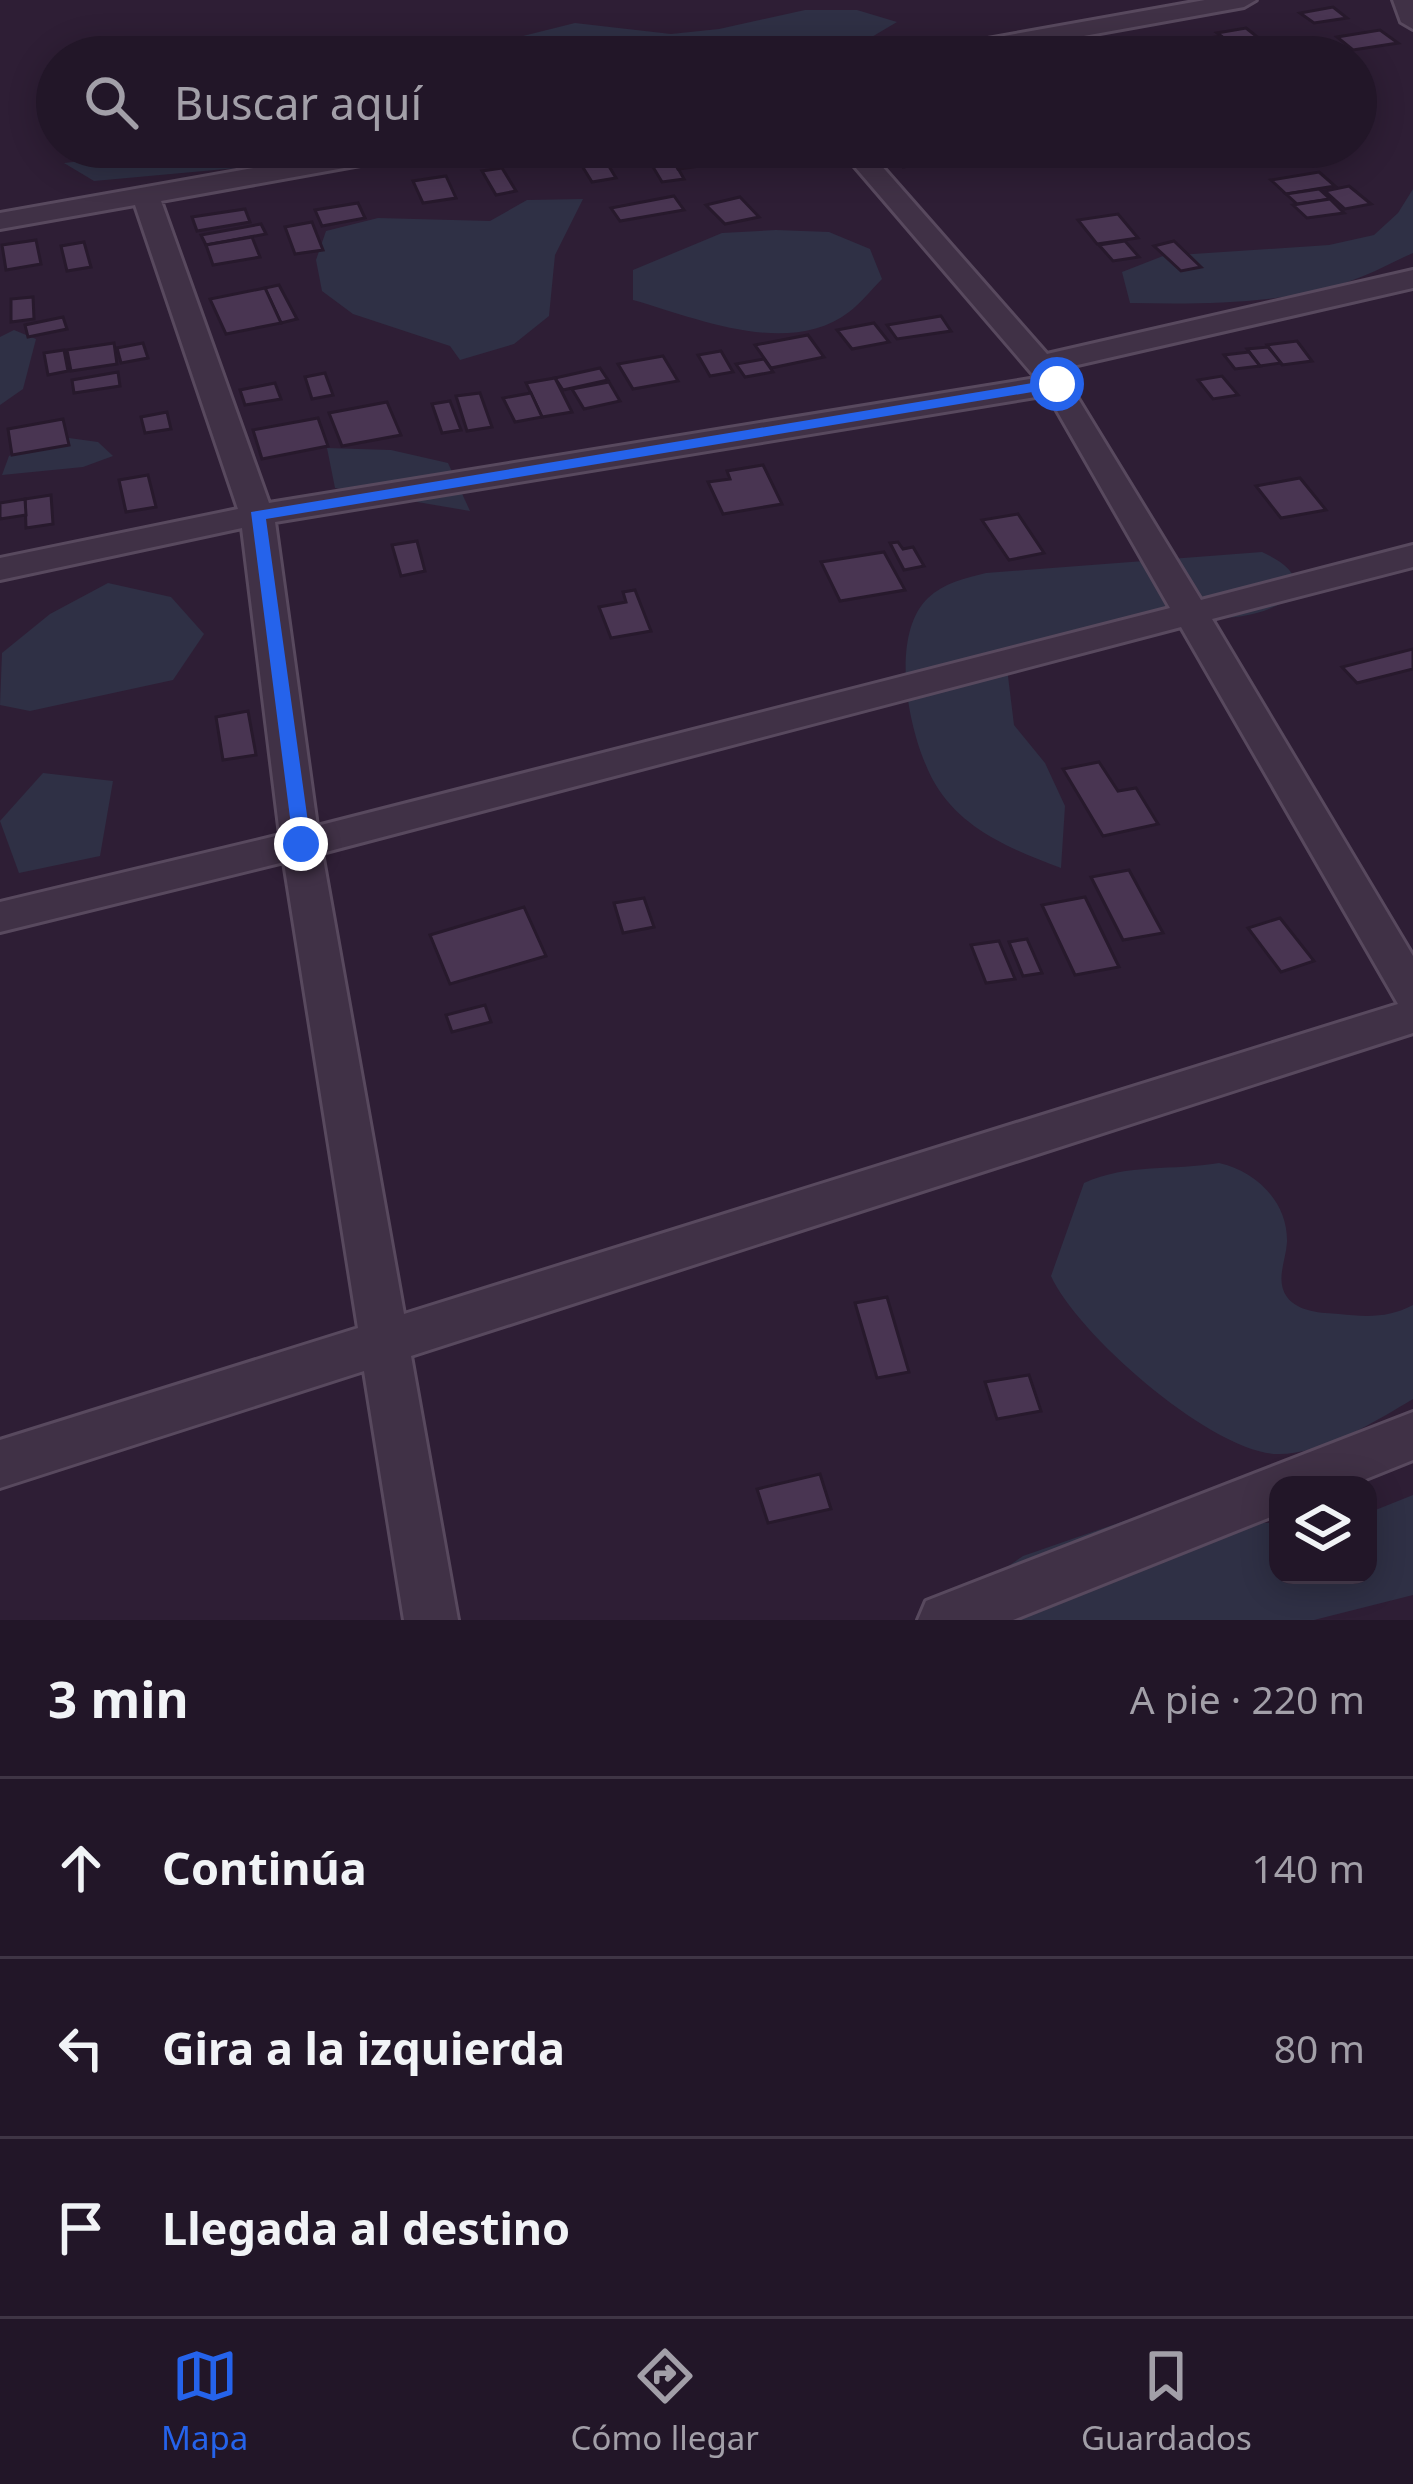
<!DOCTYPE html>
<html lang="es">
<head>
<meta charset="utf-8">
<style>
  body { margin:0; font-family:"Noto Sans",sans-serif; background:#2a1f30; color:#f1f3f6 }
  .controls { position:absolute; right:36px; bottom:36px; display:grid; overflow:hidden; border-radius:24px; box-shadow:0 6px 30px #0003 }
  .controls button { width:108px; height:108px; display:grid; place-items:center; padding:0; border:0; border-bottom:3px solid #3f3545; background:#221628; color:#f1f3f6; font:60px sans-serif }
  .stop { position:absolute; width:36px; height:36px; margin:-27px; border:9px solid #2563eb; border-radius:50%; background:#fff }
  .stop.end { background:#2563eb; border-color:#fff; box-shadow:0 3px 12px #0008 }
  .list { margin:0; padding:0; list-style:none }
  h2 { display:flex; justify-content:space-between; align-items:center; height:156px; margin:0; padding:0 48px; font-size:51px }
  h2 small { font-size:39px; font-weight:400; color:#a29fa8 }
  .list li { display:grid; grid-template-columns:78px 1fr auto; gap:36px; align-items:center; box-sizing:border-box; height:180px; padding:0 48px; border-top:3px solid #3f3545 }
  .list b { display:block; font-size:45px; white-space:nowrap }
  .list em { font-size:39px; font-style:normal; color:#a29fa8 }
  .icon { flex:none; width:66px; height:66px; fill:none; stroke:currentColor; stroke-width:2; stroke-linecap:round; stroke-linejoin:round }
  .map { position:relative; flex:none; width:1413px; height:1620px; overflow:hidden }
  .search { position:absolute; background:#221628; box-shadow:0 6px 30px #0003; left:36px; right:36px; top:36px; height:132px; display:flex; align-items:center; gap:30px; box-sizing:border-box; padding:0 42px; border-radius:66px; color:#a29fa8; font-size:45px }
  .sheet { height:696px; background:#221628 }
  nav { display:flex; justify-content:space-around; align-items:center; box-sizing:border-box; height:168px; border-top:3px solid #3f3545; background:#221628; font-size:33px; color:#a29fa8 }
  nav a { display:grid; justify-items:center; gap:6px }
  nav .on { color:#2563eb }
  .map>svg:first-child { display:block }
  .green { fill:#2f3045 }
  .building { fill:#493552; stroke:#27192c; stroke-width:3 }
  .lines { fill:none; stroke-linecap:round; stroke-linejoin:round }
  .minor-casing { stroke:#58495e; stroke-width:6 }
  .minor { fill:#403146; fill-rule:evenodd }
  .route { fill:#2563eb }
</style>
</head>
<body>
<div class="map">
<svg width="1413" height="1620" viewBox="0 0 1413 1620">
  <rect width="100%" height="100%" fill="#2e1e35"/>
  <g class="green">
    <path d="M805 10H857L897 22 870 38 801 57H324L344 45H487L575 23 671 34 719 29Z"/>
    <path d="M204 147 316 151 258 166 94 181 64 163Z"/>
    <path d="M1413 189V253C1393 262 1373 273 1353 280 1285 305 1201 304 1130 303L1122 272 1163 256 1329 245 1374 235 1398 213Z"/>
    <path d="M583 199 555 255 549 316 514 344 460 360 450 346 353 314 322 291 316 260 326 231 378 218 490 221 527 200Z"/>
    <path d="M776 230 829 232 870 249 882 279C871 290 861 303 849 312 788 358 697 318 633 300V270L722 233Z"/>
    <path d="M14 330 36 339 23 389 0 405V337Z"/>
    <path d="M69 438 98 442 113 456 83 467 2 475 9 456 35 443Z"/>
    <path d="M327 448 391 450 448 463 470 511 335 488Z"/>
    <path d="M1262 552C1281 561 1294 569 1300 591 1243 636 1186 609 1120 620 1080 626 1043 651 1007 668L1014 725 1045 763 1065 806 1061 868C1016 851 967 832 939 790 911 749 886 638 928 598 944 583 965 578 986 573Z"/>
    <path d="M108 583 171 597 204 634 173 680 30 711 0 705 2 653 50 614Z"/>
    <path d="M43 773 113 781 100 856 19 873 0 821Z"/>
    <path d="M1219 1163C1255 1171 1288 1201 1287 1242 1286 1261 1275 1280 1287 1297 1298 1312 1322 1313 1339 1314 1366 1317 1389 1318 1413 1305V1399C1376 1421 1322 1455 1277 1454 1211 1452 1077 1334 1051 1276L1084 1183C1128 1163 1173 1171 1219 1163Z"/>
    <path d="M1413 1495V1595L1314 1620H929L1023 1556 1127 1520 1278 1523V1575H1368V1513Z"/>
  </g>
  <g class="building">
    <path d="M1333 7 1347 18 1314 23 1300 13Z"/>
    <path d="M1246 28 1280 55 1247 57 1217 33Z"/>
    <path d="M1380 30 1398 43 1353 50 1337 37Z"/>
    <path d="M1221 36 1242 53 1210 57 1191 41Z"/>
    <path d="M641 147H666L684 179 662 182Z"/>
    <path d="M666 147H695L706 165 678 169Z"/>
    <path d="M695 147H728L734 157 703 161Z"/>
    <path d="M885 147H957L965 155 903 167Z"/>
    <path d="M604 158 616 178 592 182 579 161Z"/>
    <path d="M502 168 516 191 496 195 482 171Z"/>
    <path d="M1319 172 1335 186 1286 194 1271 180Z"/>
    <path d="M446 176 456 198 423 203 413 181Z"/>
    <path d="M1349 186 1371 204 1345 209 1325 191Z"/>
    <path d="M1319 189 1330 199 1297 204 1286 194Z"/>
    <path d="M674 196 684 210 620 221 611 208Z"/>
    <path d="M740 197 759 217 725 224 706 205Z"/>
    <path d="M1330 199 1344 213 1307 218 1293 205Z"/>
    <path d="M358 203 365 218 322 226 315 210Z"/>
    <path d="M245 209 250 222 197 231 192 217Z"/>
    <path d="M1118 214 1138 238 1097 244 1078 220Z"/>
    <path d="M312 222 323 250 295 254 285 227Z"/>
    <path d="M261 224 266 234 206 245 201 235Z"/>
    <path d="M252 237 260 257 213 265 206 245Z"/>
    <path d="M36 240 41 264 6 270 2 245Z"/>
    <path d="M1125 241 1139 257 1113 261 1099 245Z"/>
    <path d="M1174 241 1201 267 1181 271 1154 246Z"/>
    <path d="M84 242 91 267 67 271 61 246Z"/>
    <path d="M279 285 297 319 281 323 265 288Z"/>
    <path d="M265 288 281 323 226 334 210 299Z"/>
    <path d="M33 297 34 319 11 322V299Z"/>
    <path d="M941 316 951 331 897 339 887 325Z"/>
    <path d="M63 317 67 329 28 337 25 325Z"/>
    <path d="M874 323 889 342 852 349 837 330Z"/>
    <path d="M808 335 824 357 771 368 755 345Z"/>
    <path d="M1297 341 1312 361 1282 365 1267 345Z"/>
    <path d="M114 343 117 364 71 371 67 350Z"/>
    <path d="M143 343 148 358 121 363 117 348Z"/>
    <path d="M1268 347 1281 363 1260 366 1247 349Z"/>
    <path d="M64 350 68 371 48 375 44 353Z"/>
    <path d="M721 351 733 372 710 376 698 355Z"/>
    <path d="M1249 352 1260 366 1235 369 1224 355Z"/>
    <path d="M663 356 678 381 633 389 618 364Z"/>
    <path d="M764 359 773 372 745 377 736 364Z"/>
    <path d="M600 368 608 380 563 390 555 378Z"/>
    <path d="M118 372 120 386 74 393 72 380Z"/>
    <path d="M325 373 333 395 312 399 305 377Z"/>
    <path d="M1222 376 1238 395 1213 399 1198 380Z"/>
    <path d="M555 378 572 412 542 417 526 383Z"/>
    <path d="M609 382 620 401 584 409 572 389Z"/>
    <path d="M275 383 281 399 245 405 240 390Z"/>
    <path d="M480 393 492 427 467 431 456 396Z"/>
    <path d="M531 393 542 417 515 422 503 398Z"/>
    <path d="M450 401 461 430 442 433 432 404Z"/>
    <path d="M387 402 401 435 342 446 329 413Z"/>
    <path d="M167 412 171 429 145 433 141 417Z"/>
    <path d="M318 418 328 446 262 459 253 430Z"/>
    <path d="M63 419 69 445 12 455 8 429Z"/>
    <path d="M763 465 782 504 723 514 708 482 730 479 727 471Z"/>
    <path d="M148 475 156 507 126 512 119 480Z"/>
    <path d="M1300 478 1326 510 1281 518 1256 486Z"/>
    <path d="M51 495 53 524 26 528 25 499Z"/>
    <path d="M25 499 26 515 0 519V503Z"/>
    <path d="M1018 514 1044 553 1009 560 982 520Z"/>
    <path d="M417 541 425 571 401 576 392 545Z"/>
    <path d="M898 542 903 549 913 547 924 566 904 570 890 543Z"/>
    <path d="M884 552 905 590 840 601 821 562Z"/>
    <path d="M635 590 651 631 611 638 599 607 626 602 623 592Z"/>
    <path d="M1413 649V669L1357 683 1342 667Z"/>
    <path d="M248 711 256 755 223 760 216 717Z"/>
    <path d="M1099 762 1118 791 1136 788 1158 824 1103 836 1063 769Z"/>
    <path d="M1129 870 1163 933 1123 940 1091 877Z"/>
    <path d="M1085 897 1119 967 1075 975 1042 905Z"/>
    <path d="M644 898 654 927 623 933 614 903Z"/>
    <path d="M524 907 546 956 450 984 430 935Z"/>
    <path d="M1280 918 1314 961 1281 972 1248 928Z"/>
    <path d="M1027 939 1042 973 1023 976 1009 942Z"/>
    <path d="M999 941 1015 979 986 983 971 945Z"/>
    <path d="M485 1005 491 1022 452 1032 446 1015Z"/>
    <path d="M887 1297 909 1372 877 1378 855 1303Z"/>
    <path d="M1029 1375 1041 1411 997 1419 985 1382Z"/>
    <path d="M820 1474 831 1509 768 1523 757 1489Z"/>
  </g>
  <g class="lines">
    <defs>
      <g id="minor">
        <path d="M1205 0H1256L1244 7 967 57H914L926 50Z"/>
        <path d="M1393 0H1413V29L1401 22Z"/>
        <path d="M372 147H429L416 155 161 201 269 503 1036 378 838 147H865L1047 354 1413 270V288L1060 369 1201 600 1413 545V567L1212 619 1413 956V1033L411 1356 458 1620H404L364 1371 0 1488V1440L358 1328 284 862 0 932V902L280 835 242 528 0 580V558L238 509 135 205 0 229V213ZM1048 395 1170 608 317 826 275 522ZM1181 627 1398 1004 404 1314 322 853Z"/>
        <path d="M1413 1412V1460L1351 1485H1278V1514L1013 1620H918L926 1601Z"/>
      </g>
    </defs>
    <use href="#minor" class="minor-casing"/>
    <use href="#minor" class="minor"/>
  </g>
  <path class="route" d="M1057 379 1062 380V387L266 519 311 844 308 849H294L251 512Z"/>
</svg>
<div class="controls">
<button><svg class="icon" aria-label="layers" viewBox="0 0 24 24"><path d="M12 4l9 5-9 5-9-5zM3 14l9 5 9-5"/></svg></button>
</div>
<div class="stop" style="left:1057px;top:384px"></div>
<div class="stop end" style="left:301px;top:844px"></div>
<div class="search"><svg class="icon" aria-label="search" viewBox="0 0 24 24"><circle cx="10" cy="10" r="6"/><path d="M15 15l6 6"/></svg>Buscar aquí</div>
</div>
<section class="sheet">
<h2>3 min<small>A pie · 220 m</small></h2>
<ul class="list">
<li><svg class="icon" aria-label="ahead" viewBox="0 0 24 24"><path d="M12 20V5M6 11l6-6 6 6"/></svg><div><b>Continúa</b></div><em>140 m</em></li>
<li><svg class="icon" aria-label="left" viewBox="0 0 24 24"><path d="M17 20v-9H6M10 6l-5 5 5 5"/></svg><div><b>Gira a la izquierda</b></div><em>80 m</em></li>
<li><svg class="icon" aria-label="arrive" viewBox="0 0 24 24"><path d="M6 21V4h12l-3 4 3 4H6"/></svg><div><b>Llegada al destino</b></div></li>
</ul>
</section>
<nav>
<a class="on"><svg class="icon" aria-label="map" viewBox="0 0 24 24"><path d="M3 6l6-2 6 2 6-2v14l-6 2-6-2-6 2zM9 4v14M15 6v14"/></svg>Mapa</a>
<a><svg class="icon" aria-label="directions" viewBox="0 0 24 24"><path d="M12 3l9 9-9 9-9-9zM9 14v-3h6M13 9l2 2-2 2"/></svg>Cómo llegar</a>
<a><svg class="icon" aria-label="saved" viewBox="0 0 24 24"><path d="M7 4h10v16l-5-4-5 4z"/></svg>Guardados</a>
</nav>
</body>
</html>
